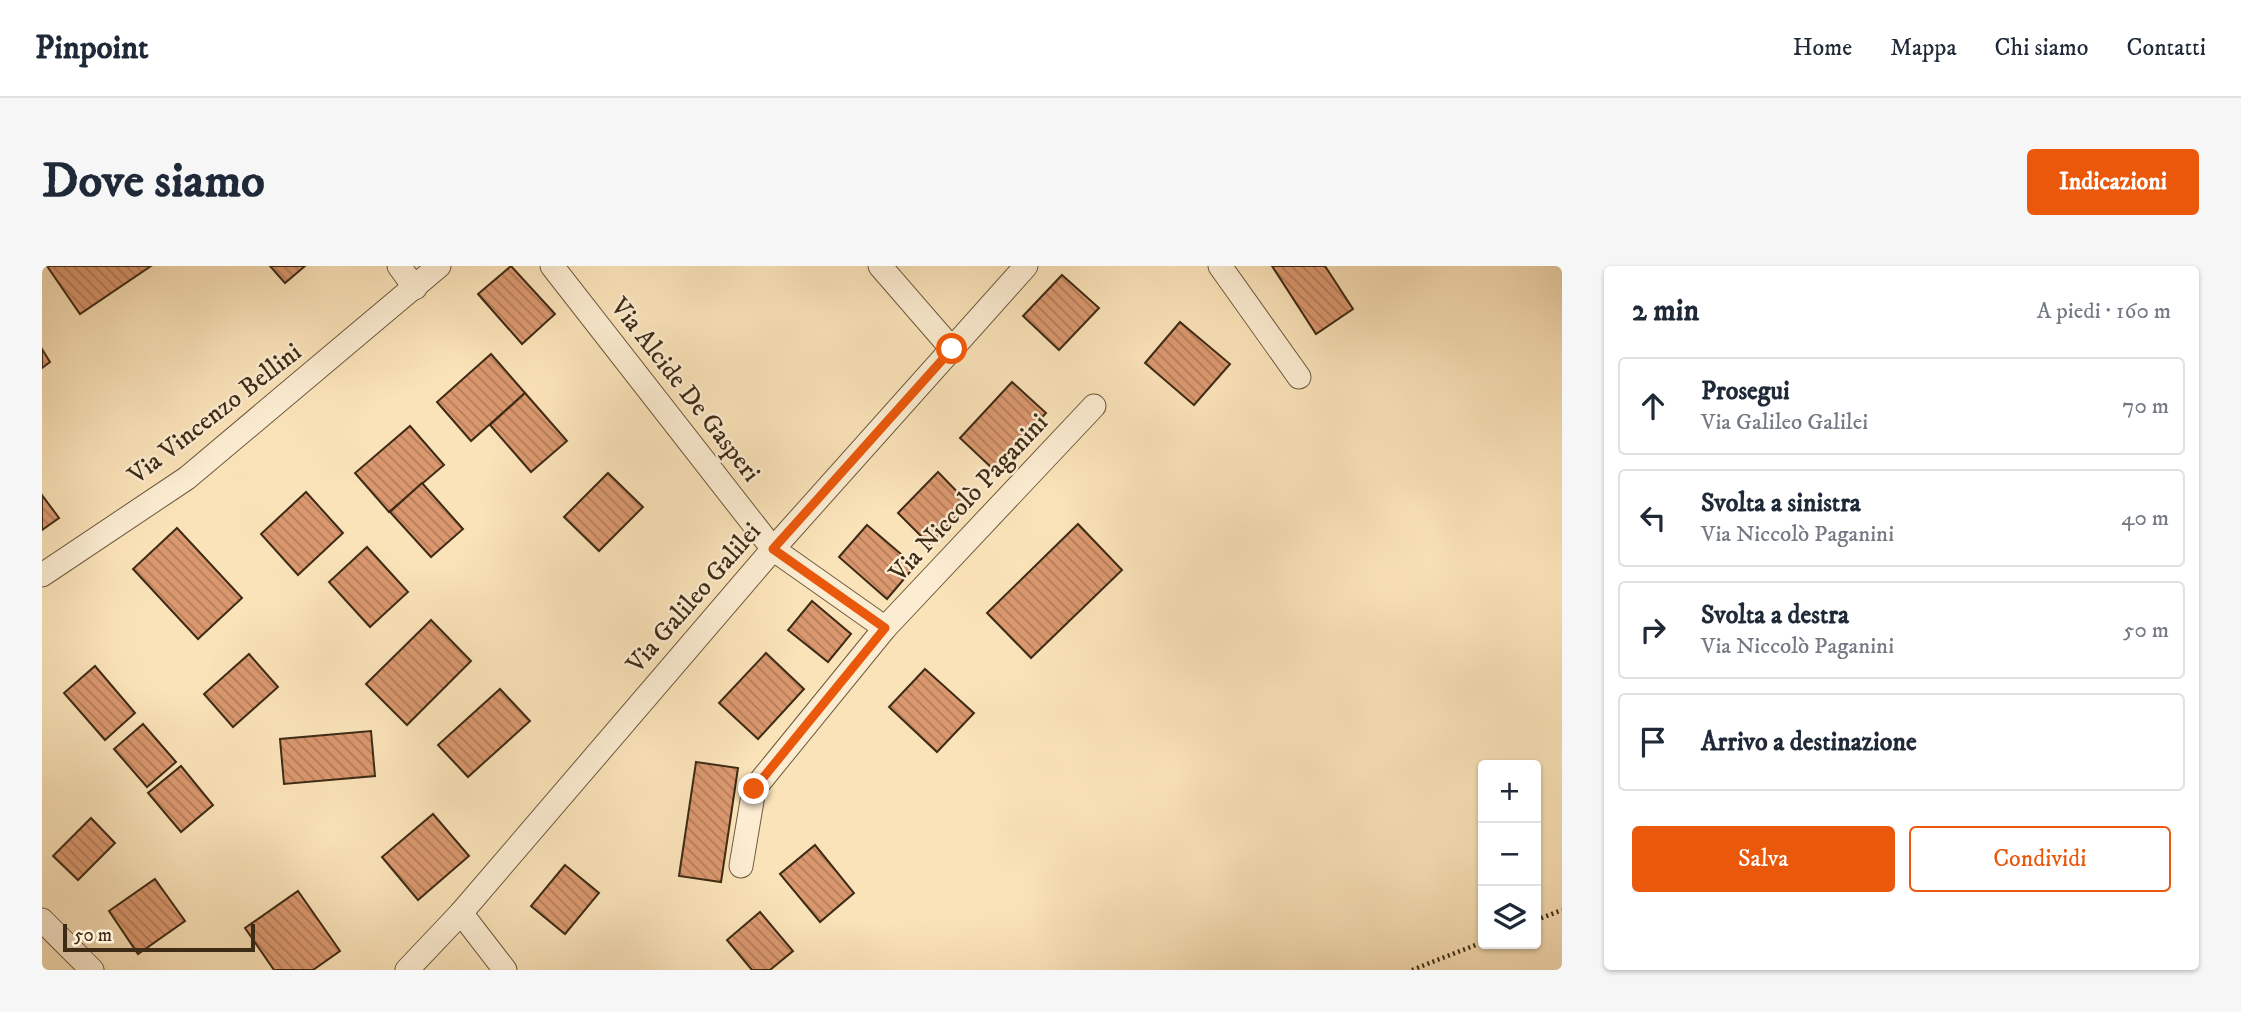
<!DOCTYPE html>
<html lang="it">
<head>
<meta charset="utf-8">
<style>
  body { margin:0; font-family:"IM FELL DW Pica",serif; background:#f6f6f7; color:#1f2937 }
  .controls { position:absolute; right:21px; bottom:21px; display:grid; overflow:hidden; border-radius:7px; box-shadow:0 2px 5px #0004 }
  .controls button { width:63px; height:63px; display:grid; place-items:center; padding:0; border:0; border-bottom:2px solid #e0e1e3; background:#fff; color:#1f2937; font:35px sans-serif }
  .scale { position:absolute; left:21px; bottom:18px; width:192px; box-sizing:border-box; padding-left:7px; border:4px solid #3e2b15; border-top:0; font-size:19px; line-height:24px; white-space:nowrap; color:#3e2b15; -webkit-text-stroke:5px #fcedd2; paint-order:stroke }
  .stop { position:absolute; width:21px; height:21px; margin:-16px; border:5px solid #ea580c; border-radius:50%; background:#fff }
  .stop.end { background:#ea580c; border-color:#fff; box-shadow:0 2px 7px #0008 }
  .list { margin:0; padding:0; list-style:none }
  h2 { display:flex; justify-content:space-between; align-items:center; height:91px; margin:0; padding:0 28px; font-size:30px }
  h2 small { font-size:23px; font-weight:400; color:#747a83 }
  .list li { display:grid; grid-template-columns:46px 1fr auto; gap:21px; align-items:center; box-sizing:border-box; height:98px; margin:0 14px 14px; padding:0 14px; border:2px solid #e0e1e3; border-radius:7px }
  .list b { display:block; font-size:26px; white-space:nowrap }
  .list p { margin:0; font-size:23px; white-space:nowrap; color:#747a83 }
  .list em { font-size:23px; font-style:normal; color:#747a83 }
  .actions { display:flex; gap:14px; padding:21px 28px }
  .actions a { flex:1; padding:16px 0; border:2px solid #ea580c; border-radius:7px; text-align:center; font-size:24px; color:#ea580c }
  .actions .main { background:#ea580c; color:#fff }
  .icon { flex:none; width:38px; height:38px; fill:none; stroke:currentColor; stroke-width:2; stroke-linecap:round; stroke-linejoin:round }
  .map { position:relative; flex:none; width:1520px; height:704px; overflow:hidden; border-radius:7px }
  header { display:flex; align-items:center; gap:42px; box-sizing:border-box; height:98px; padding:0 35px; background:#fff; border-bottom:2px solid #e0e1e3 }
  header strong { font-size:33px }
  nav { display:flex; gap:38px; margin-inline-start:auto; font-size:24px }
  .intro { display:flex; align-items:center; justify-content:space-between; box-sizing:border-box; height:168px; padding:0 42px }
  h1 { margin:0; font-size:49px }
  .button { padding:18px 32px; border-radius:7px; background:#ea580c; color:#fff; font-size:24px; font-weight:700 }
  main { display:flex; gap:42px; padding:0 42px }
  aside { flex:1; background:#fff; border-radius:7px; box-shadow:0 2px 5px #0004 }
  .map>svg:first-child { display:block }
  .building { fill:url(#building-back-hatch); stroke:#3e2b15; stroke-width:2 }
  .lines { fill:none; stroke-linecap:round; stroke-linejoin:round }
  .minor-casing { stroke:#6d593e; stroke-width:25 }
  .path { stroke:#3e2b15; stroke-width:4.5; stroke-dasharray:2 3.5; stroke-linecap:butt }
  .minor { stroke:#fcedd2; stroke-width:23 }
  .route { stroke:#ea580c; stroke-width:9 }
  .labels { text-anchor:middle; dominant-baseline:central; stroke-width:5; stroke-linejoin:round; paint-order:stroke }
  .street-label { font-size:26px; fill:#3e2b15; stroke:#fcedd2 }
</style>
</head>
<body>
<header>
<strong>Pinpoint</strong>
<nav><a>Home</a><a>Mappa</a><a>Chi siamo</a><a>Contatti</a></nav>
</header>
<div class="intro"><h1>Dove siamo</h1><a class="button">Indicazioni</a></div>
<main>
<div class="map">
<svg width="1520" height="704" viewBox="0 0 1520 704">
  <defs>
    <pattern id="building-back-hatch" width="6" height="6" patternUnits="userSpaceOnUse" patternTransform="scale(1.75)"><rect width="6" height="6" fill="#db986f"/><path d="M-1 5l2 2M0 0l6 6M5-1l2 2" fill="none" stroke="#b37c5a"/></pattern>
  </defs>
  <rect width="100%" height="100%" fill="#fbe3b9"/>
  <filter id="stains"><feTurbulence type="fractalNoise" baseFrequency=".00286" numOctaves="4"/><feColorMatrix values="0 0 0 0 .2 0 0 0 0 .09 0 0 0 0 .02 0 0 0 .5 -.17"/></filter>
  <radialGradient id="worn" r=".72"><stop offset=".6" stop-color="#630" stop-opacity="0"/><stop offset="1" stop-color="#630" stop-opacity=".3"/></radialGradient>
  <g class="building">
    <path d="M5 0H109L38 48Z"/>
    <path d="M228 0H263L243 17Z"/>
    <path d="M469 0 513 48 480 78 436 28Z"/>
    <path d="M1230 0H1283L1311 43 1274 68Z"/>
    <path d="M1020 9 1057 42 1017 84 981 50Z"/>
    <path d="M1138 56 1188 98 1152 139 1103 97Z"/>
    <path d="M0 83 8 96 0 102Z"/>
    <path d="M449 88 483 127 429 175 395 136Z"/>
    <path d="M970 116 1004 147 951 203 918 172Z"/>
    <path d="M483 127 525 175 489 206 448 159Z"/>
    <path d="M368 160 402 199 347 246 313 207Z"/>
    <path d="M896 206 927 238 887 278 856 247Z"/>
    <path d="M566 207 601 241 557 285 522 251Z"/>
    <path d="M380 217 421 263 389 291 348 246Z"/>
    <path d="M264 226 301 267 256 309 219 268Z"/>
    <path d="M0 229 17 252 0 264Z"/>
    <path d="M1036 258 1080 304 989 392 945 347Z"/>
    <path d="M825 259 873 300 845 333 797 291Z"/>
    <path d="M135 262 200 332 156 373 91 303Z"/>
    <path d="M325 281 366 326 328 361 287 316Z"/>
    <path d="M770 335 809 368 786 396 746 364Z"/>
    <path d="M389 354 429 395 365 459 324 418Z"/>
    <path d="M724 387 762 423 716 473 677 437Z"/>
    <path d="M207 388 236 421 191 461 162 428Z"/>
    <path d="M53 400 93 447 63 474 22 427Z"/>
    <path d="M883 403 932 447 895 486 847 441Z"/>
    <path d="M458 423 488 455 426 511 396 479Z"/>
    <path d="M101 458 134 496 105 521 72 483Z"/>
    <path d="M329 465 333 510 242 518 238 473Z"/>
    <path d="M654 496 696 502 679 616 637 610Z"/>
    <path d="M139 500 171 539 139 566 106 527Z"/>
    <path d="M391 548 427 590 376 634 340 591Z"/>
    <path d="M49 552 73 577 36 614 11 590Z"/>
    <path d="M773 579 812 627 778 656 738 608Z"/>
    <path d="M523 599 557 627 523 668 489 640Z"/>
    <path d="M113 613 143 655 96 688 67 645Z"/>
    <path d="M256 625 298 685 271 704H232L203 662Z"/>
    <path d="M718 646 751 685 728 704H710L685 674Z"/>
  </g>
  <g class="lines">
    <defs>
      <g id="minor">
        <path d="M357 0 373 22"/>
        <path d="M510 0 731 283 843 362 1052 140"/>
        <path d="M838 0 910 83"/>
        <path d="M1178 0 1257 111"/>
        <path d="M0 309 145 212 397 0"/>
        <path d="M699 600 712 523 843 362"/>
        <path d="M419 647 463 704"/>
        <path d="M0 654 50 704"/>
        <path d="M365 704 419 647 731 283 984 0"/>
      </g>
    </defs>
    <use href="#minor" class="minor-casing"/>
    <g class="path">
      <path d="M1494 654 1520 644"/>
      <path d="M1370 704 1441 676"/>
    </g>
    <use href="#minor" class="minor"/>
  </g>
  <g class="lines">
    <path class="route" d="M712 523 843 362 731 283 910 83"/>
  </g>
  <g class="labels">
    <g class="street-label">
      <text transform="translate(643 124) rotate(52)">Via Alcide De Gasperi</text>
      <text transform="translate(173 148) rotate(-38)">Via Vincenzo Bellini</text>
      <text transform="translate(927 232) rotate(-47)">Via Niccolò Paganini</text>
      <text transform="translate(652 332) rotate(-49)">Via Galileo Galilei</text>
    </g>
  </g>
  <rect width="100%" height="100%" filter="url(#stains)"/>
  <rect width="100%" height="100%" fill="url(#worn)"/>
</svg>
<div class="controls">
<button>+</button>
<button>−</button>
<button><svg class="icon" aria-label="layers" viewBox="0 0 24 24"><path d="M12 4l9 5-9 5-9-5zM3 14l9 5 9-5"/></svg></button>
</div>
<div class="scale">50 m</div>
<div class="stop" style="left:910px;top:83px"></div>
<div class="stop end" style="left:712px;top:523px"></div>
</div>
<aside>
<h2>2 min<small>A piedi · 160 m</small></h2>
<ul class="list">
<li><svg class="icon" aria-label="ahead" viewBox="0 0 24 24"><path d="M12 20V5M6 11l6-6 6 6"/></svg><div><b>Prosegui</b><p>Via Galileo Galilei</p></div><em>70 m</em></li>
<li><svg class="icon" aria-label="left" viewBox="0 0 24 24"><path d="M17 20v-9H6M10 6l-5 5 5 5"/></svg><div><b>Svolta a sinistra</b><p>Via Niccolò Paganini</p></div><em>40 m</em></li>
<li><svg class="icon" aria-label="right" viewBox="0 0 24 24"><path d="M7 20v-9h11M14 6l5 5-5 5"/></svg><div><b>Svolta a destra</b><p>Via Niccolò Paganini</p></div><em>50 m</em></li>
<li><svg class="icon" aria-label="arrive" viewBox="0 0 24 24"><path d="M6 21V4h12l-3 4 3 4H6"/></svg><div><b>Arrivo a destinazione</b></div></li>
</ul>
<div class="actions"><a class="main">Salva</a><a>Condividi</a></div>
</aside>
</main>
</body>
</html>
